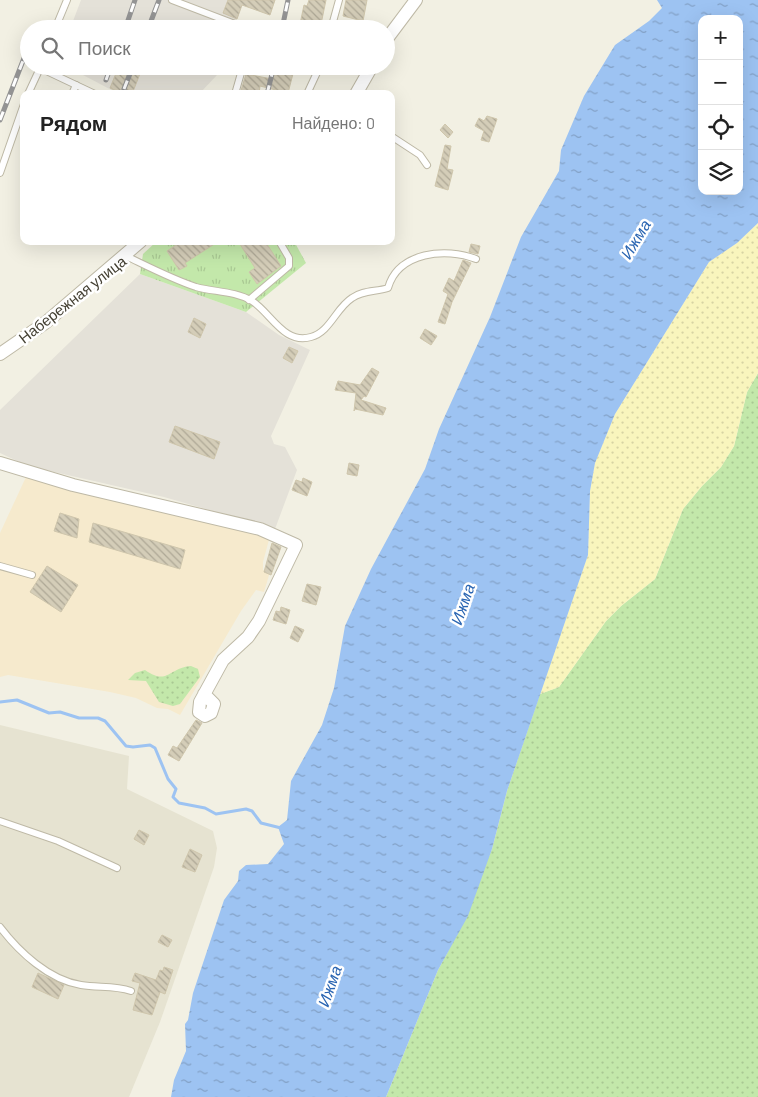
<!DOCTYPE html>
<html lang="ru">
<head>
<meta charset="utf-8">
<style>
  body { margin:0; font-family:Barlow,sans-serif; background:#f2f2f2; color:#222 }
  .controls { position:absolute; right:15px; top:15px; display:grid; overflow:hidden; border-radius:10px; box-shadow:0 5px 20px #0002 }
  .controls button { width:45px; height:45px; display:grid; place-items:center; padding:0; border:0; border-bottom:1px solid #e0e0e0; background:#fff; color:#222; font:25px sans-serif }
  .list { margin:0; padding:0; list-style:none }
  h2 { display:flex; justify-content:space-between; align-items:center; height:65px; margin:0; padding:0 20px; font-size:21px }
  h2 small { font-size:16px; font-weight:400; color:#767676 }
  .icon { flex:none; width:28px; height:28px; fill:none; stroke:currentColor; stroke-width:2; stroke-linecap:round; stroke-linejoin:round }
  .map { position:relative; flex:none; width:758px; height:1097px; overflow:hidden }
  .search { position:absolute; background:#fff; box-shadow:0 5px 20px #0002; left:20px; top:20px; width:375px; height:55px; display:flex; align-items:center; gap:12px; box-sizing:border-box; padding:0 18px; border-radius:28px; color:#767676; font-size:19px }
  .panel { position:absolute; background:#fff; box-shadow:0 5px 20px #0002; left:20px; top:90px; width:375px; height:155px; border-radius:10px }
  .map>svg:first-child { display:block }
  .residential { fill:#e6e3d1 }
  .commercial { fill:#f6eacd }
  .industrial { fill:#e4e1d8 }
  .grass { fill:url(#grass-dots) }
  .sand { fill:url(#sand-dots) }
  .park { fill:url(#park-tufts) }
  .water { fill:url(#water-ripples); fill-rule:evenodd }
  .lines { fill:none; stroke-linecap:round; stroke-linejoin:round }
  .stream { stroke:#9dc3f2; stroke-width:3 }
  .building { fill:url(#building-back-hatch); stroke:#cfc6ac }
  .lane-casing { stroke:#beb9a6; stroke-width:8 }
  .street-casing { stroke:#beb9a6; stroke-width:14 }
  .lane { stroke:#fff; stroke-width:6 }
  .street { stroke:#fff; stroke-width:12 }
  .rail-casing { stroke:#949494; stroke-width:5 }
  .rail { stroke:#fff; stroke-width:3; stroke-dasharray:9; stroke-linecap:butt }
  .labels { text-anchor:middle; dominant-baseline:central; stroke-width:5; stroke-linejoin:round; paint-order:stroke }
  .street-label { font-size:15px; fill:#444033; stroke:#fff }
  .water-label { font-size:16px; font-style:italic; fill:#2a65b2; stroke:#fff }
</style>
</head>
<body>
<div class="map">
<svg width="758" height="1097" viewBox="0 0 758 1097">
  <defs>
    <pattern id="grass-dots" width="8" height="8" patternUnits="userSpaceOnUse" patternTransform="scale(1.25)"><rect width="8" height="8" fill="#c3e8aa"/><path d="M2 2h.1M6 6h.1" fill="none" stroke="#a9c893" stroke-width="1.8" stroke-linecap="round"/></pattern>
    <pattern id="sand-dots" width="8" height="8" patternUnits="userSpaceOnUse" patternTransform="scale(1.25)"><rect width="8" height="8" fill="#f9f5bd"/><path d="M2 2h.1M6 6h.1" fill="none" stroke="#d7d3a3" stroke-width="1.8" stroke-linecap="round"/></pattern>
    <pattern id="park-tufts" width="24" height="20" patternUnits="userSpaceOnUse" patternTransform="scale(1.25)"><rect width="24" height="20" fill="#c3e8aa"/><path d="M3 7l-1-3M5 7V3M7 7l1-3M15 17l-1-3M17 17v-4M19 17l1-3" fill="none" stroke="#a9c893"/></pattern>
    <pattern id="water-ripples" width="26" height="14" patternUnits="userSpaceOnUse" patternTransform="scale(1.25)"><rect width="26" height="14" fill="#9dc3f2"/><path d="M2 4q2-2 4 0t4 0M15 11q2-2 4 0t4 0" fill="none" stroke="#82a0c5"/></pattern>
    <pattern id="building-back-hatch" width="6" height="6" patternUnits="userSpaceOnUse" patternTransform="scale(1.25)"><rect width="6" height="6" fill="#d4cdb8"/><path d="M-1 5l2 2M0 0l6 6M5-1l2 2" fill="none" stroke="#aea896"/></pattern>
  </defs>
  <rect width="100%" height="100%" fill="#f2f0e3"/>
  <path class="residential" d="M0 725 129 756 127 789 213 831 217 848 214 867 160 1022 129 1097H0Z"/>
  <path class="commercial" d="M26 477 270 536 263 562V570L270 572 264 592 256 590 241 611 180 715 168 709 157 708 136 698 110 692 8 675 0 677V533Z"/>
  <g class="industrial">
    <path d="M81 0H275L270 15 242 5 233 29H70Z"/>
    <path d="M66 66H220L217 75 199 94H119Z"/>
    <path d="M140 274 246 312 279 335 310 350 271 436 274 444 285 447 297 470 275 529 164 497 28 466 0 453V410Z"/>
  </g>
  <g class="grass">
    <path d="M758 373V1097H386L438 970 452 944 492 849 507 791 540 694 559 687 606 621 621 606 655 579 683 509 702 486 721 467 734 446 747 392Z"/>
    <path d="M191 666 198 669 200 677 180 704 173 706 159 702 146 681 128 680 135 673 145 670C168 686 168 668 191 666Z"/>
  </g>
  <path class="sand" d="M758 223V373L747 392 734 446 721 467 702 486 683 509 655 579 621 606 606 621 559 687 540 694 588 555 590 491 595 463 615 414 709 262 737 243Z"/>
  <path class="park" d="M157 241H294L306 263 246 312 140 274 143 254Z"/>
  <path class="water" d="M657 0H758V223L737 243 709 262 615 414 595 463 590 491 588 555 507 791 492 849 468 916 438 970 386 1097H171L174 1080 186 1051 185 1024 188 1020 193 993 224 900 238 881 239 871 246 865 268 864 284 844 278 827 287 820 291 781 322 725 334 688 345 626 371 569 425 469 439 429 490 317 521 237 559 171 561 150 584 96 615 45 649 21 662 8ZM702 19H739V191H702Z"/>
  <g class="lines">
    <path class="stream" d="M0 702 17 700 49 713 60 712 79 718H98L105 721 126 746 133 747 150 745 155 748 168 779 176 789 173 797 179 803 205 808 216 814 246 809 252 811 261 823 281 828"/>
  </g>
  <g class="building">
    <path d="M228 0H275L270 15 242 5 237 19 223 13Z"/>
    <path d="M309 0H326L320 29H299L304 5 307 6Z"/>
    <path d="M346 0H367L363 21 343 16Z"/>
    <path d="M119 66H143L132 94H123L110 88Z"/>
    <path d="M276 66H295L288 93 260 86 259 94H240L246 74 272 79Z"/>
    <path d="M487 116 497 119 489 142 481 140 484 131 475 126 479 118 484 121Z"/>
    <path d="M445 124 453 132 448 138 440 130Z"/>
    <path d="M445 145 451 146 447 169 453 170 448 190 435 186Z"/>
    <path d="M182 241H219L185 263 187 266 179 270 167 251Z"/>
    <path d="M238 241H265L281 266 257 284 249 272 255 268Z"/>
    <path d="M471 244 480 246 478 254 469 252Z"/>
    <path d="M463 260 471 263 452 302 445 324 438 322 448 294 443 291 449 278 454 281Z"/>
    <path d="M194 318 206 324 200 338 188 332Z"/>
    <path d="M425 329 437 336 431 345 420 338Z"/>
    <path d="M289 347 298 351 292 363 283 358Z"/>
    <path d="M372 368 379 372 366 397 364 396 361 400 386 408 383 415 355 409 354 411 356 393 335 390 338 381 360 385Z"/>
    <path d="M175 426 220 442 214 459 169 442Z"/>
    <path d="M349 463 359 465 357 476 347 474Z"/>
    <path d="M303 478 312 482 307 496 292 490 296 480 302 482Z"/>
    <path d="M60 513 79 519 77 538 54 531Z"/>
    <path d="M93 523 185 550 180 569 89 542Z"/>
    <path d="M272 543 281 547 271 575 264 572Z"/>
    <path d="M47 566 78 585 61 612 30 592Z"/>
    <path d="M307 584 321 587 316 605 302 601Z"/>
    <path d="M281 607 290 610 286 624 273 620 276 611 280 612Z"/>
    <path d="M295 626 304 630 298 642 290 638Z"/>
    <path d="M196 720 202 723 179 761 168 755 173 746 177 748Z"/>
    <path d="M139 830 149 835 144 845 134 839Z"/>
    <path d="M190 849 202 855 195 872 182 867Z"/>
    <path d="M162 935 172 940 168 947 158 942Z"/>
    <path d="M164 967 173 970 165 994 160 992 152 1015 133 1010 140 983 132 981 135 973 156 980 160 970 163 971Z"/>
    <path d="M38 973 64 985 58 999 32 987Z"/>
  </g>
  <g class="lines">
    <defs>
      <g id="lane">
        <path d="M172 0 248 29"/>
        <path d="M55 29 67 0"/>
        <path d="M331 29 339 0"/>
        <path d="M40 68 95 94"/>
        <path d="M28 94 41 66"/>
        <path d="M72 94 76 85"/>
        <path d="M235 94 243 66"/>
        <path d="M307 94 320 66"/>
        <path d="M391 136 420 155 427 165"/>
        <path d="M0 173 24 104"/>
        <path d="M126 256C149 267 172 279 196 287 214 292 235 291 252 301 271 313 284 345 311 337 330 332 336 308 352 298 363 290 376 292 388 288 398 252 446 247 476 259"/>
        <path d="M249 300 289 266V258L279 241"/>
        <path d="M0 566 32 575"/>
        <path d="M0 821 58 841 117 868"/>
        <path d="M0 927C19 952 49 980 81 985 98 988 114 985 131 991"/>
      </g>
      <g id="street">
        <path d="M386 40 416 0"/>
        <path d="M356 94 372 66"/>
        <path d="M0 354 45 323 141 241"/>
        <path d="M0 463 73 485 260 529 296 545 259 621 248 637 223 660 200 702 199 712 205 716 211 713 214 704 204 694"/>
      </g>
    </defs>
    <use href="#lane" class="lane-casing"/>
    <use href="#street" class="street-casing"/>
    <use href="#lane" class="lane"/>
    <use href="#street" class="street"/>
    <defs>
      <g id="rail">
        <path d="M125 29 135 0"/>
        <path d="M148 29 159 0"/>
        <path d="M282 29 288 0"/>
        <path d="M106 80 111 66"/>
        <path d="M124 89 133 66"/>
        <path d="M267 94 274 66"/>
        <path d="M0 120 26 53"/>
      </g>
    </defs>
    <use href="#rail" class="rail-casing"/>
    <use href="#rail" class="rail"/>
  </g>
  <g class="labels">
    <g class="street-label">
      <text transform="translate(72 299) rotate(-38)">Набережная улица</text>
    </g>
    <g class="water-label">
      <text transform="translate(635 239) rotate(-59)">Ижма</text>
      <text transform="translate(462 604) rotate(-71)">Ижма</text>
      <text transform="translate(329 986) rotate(-71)">Ижма</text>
    </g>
  </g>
</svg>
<div class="controls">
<button>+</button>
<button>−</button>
<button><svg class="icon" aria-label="locate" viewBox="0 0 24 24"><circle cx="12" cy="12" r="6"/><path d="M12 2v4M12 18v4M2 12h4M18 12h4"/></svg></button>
<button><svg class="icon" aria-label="layers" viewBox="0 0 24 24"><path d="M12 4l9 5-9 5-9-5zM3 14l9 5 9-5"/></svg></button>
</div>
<div class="search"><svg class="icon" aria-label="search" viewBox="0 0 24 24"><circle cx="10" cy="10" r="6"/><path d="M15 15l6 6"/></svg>Поиск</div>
<section class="panel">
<h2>Рядом<small>Найдено: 0</small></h2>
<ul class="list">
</ul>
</section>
</div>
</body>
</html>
